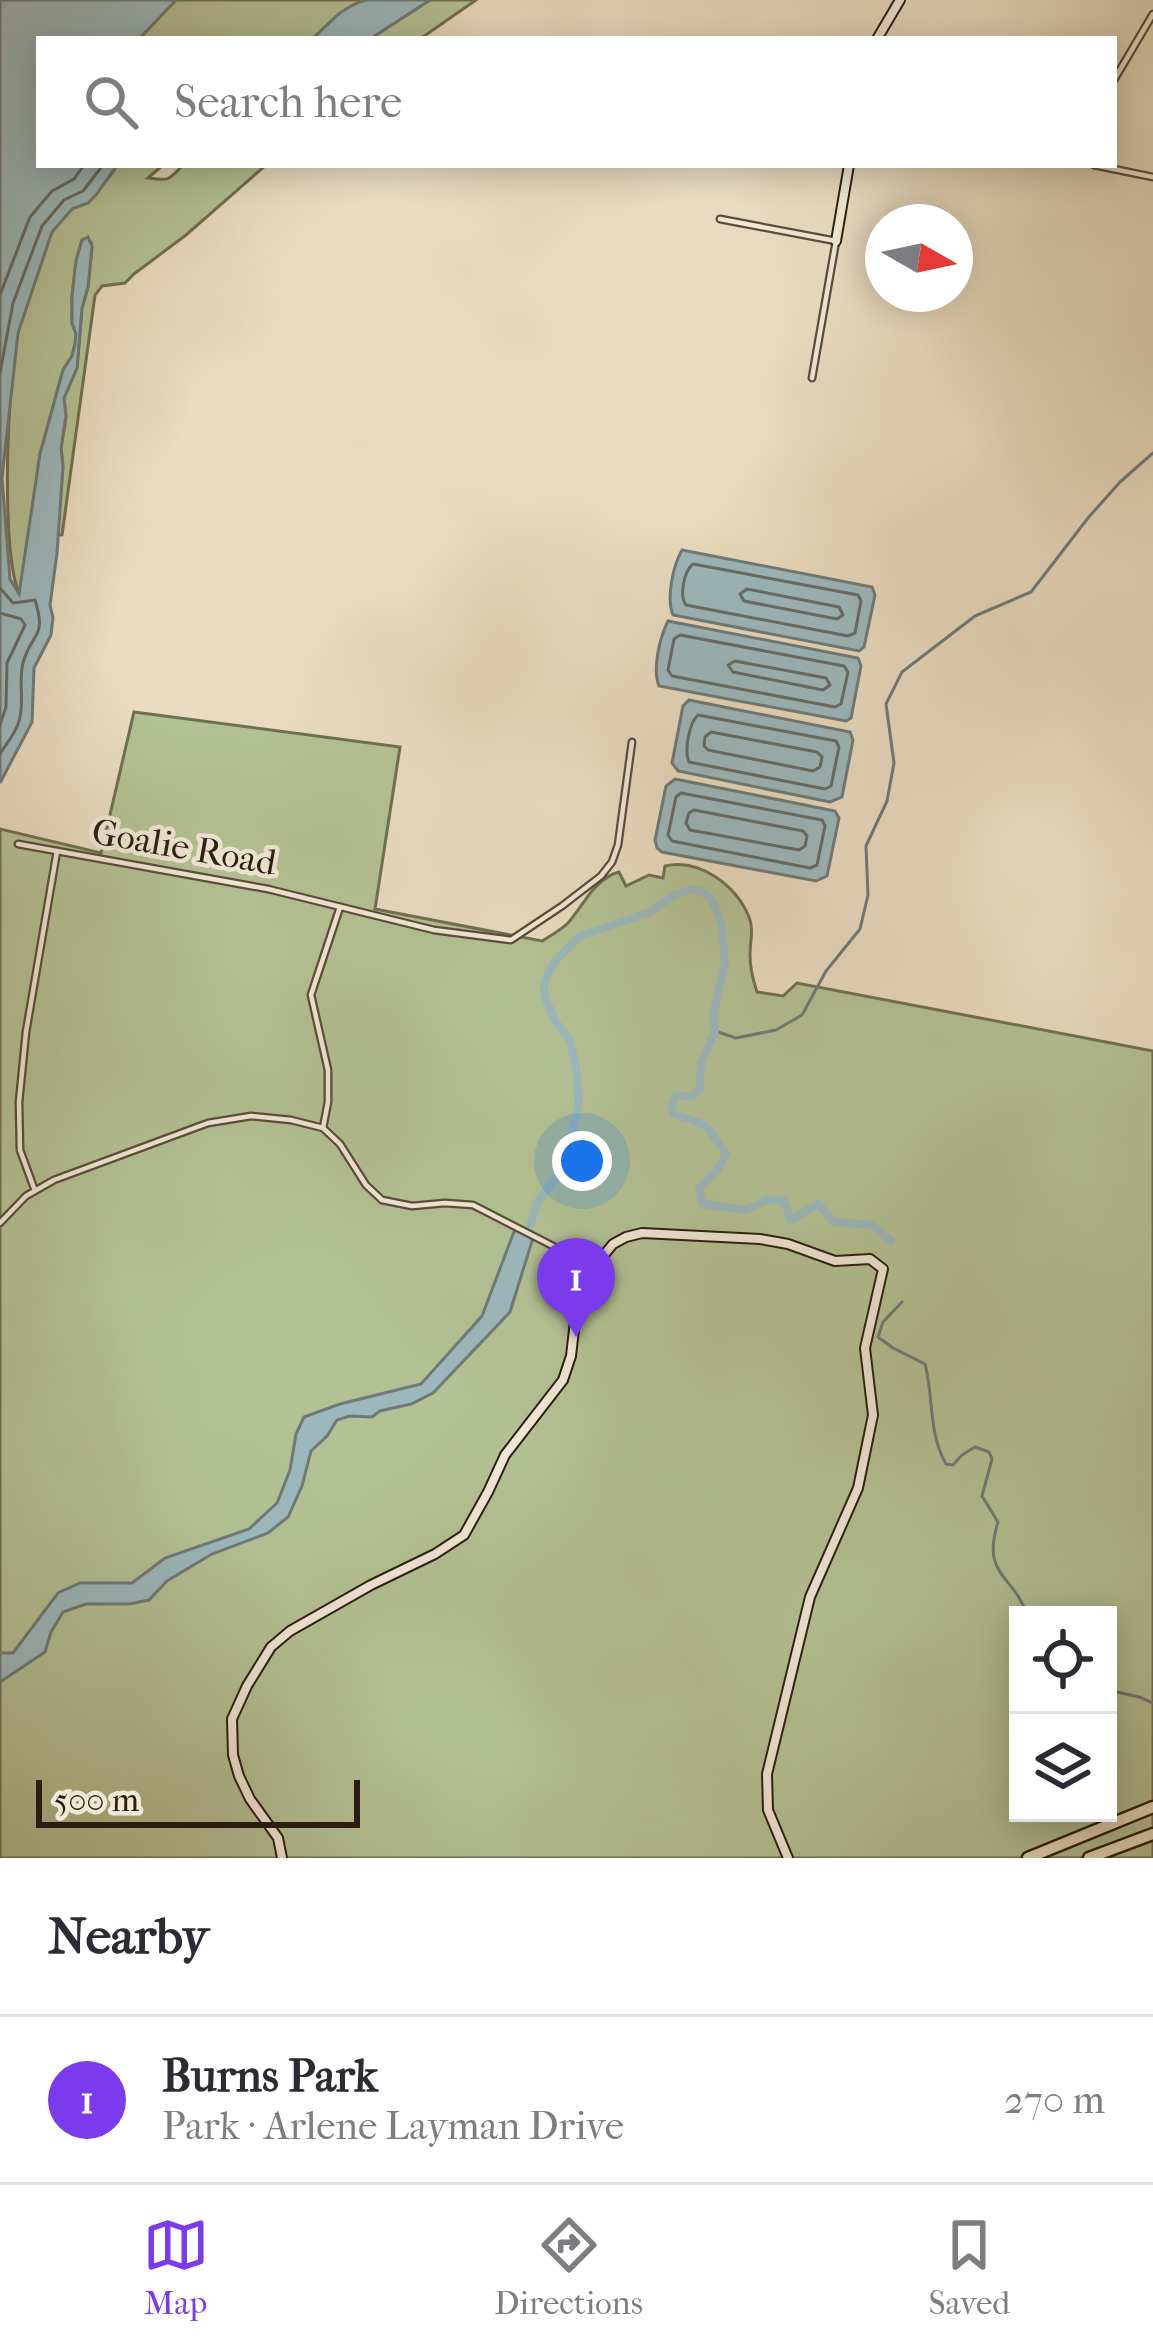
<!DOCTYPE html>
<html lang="en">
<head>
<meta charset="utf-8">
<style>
  body { margin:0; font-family:"IM FELL French Canon",serif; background:#f2f2f3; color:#2b2b33 }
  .controls { position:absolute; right:36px; bottom:36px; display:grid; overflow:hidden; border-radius:0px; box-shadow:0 6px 30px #0003 }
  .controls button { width:108px; height:108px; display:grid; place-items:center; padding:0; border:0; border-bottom:3px solid #e1e1e2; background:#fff; color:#2b2b33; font:60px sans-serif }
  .compass { position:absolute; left:865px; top:204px; width:108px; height:108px; border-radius:50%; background:#fff; box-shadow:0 6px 30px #0003; rotate:99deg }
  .scale { position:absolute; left:36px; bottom:30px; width:324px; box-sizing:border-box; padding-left:12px; border:6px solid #2b1e11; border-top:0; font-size:33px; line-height:42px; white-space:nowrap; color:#2b1e11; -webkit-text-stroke:9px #f0e8d5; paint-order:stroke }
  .you { position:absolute; left:582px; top:1161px; width:42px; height:42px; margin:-30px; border:9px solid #fff; border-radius:50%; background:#1a73e8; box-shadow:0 0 0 18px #1a73e833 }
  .badge { display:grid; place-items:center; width:78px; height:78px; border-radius:50%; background:#7c3aed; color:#fff; font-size:39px; font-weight:700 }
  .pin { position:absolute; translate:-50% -99px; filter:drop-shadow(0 3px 6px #0008) }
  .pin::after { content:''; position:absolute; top:63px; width:42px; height:36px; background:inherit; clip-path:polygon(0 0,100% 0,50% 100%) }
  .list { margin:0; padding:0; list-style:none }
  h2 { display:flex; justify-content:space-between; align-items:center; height:156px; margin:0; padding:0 48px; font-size:51px }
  h2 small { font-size:39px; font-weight:400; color:#7c7c81 }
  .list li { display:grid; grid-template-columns:78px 1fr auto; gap:36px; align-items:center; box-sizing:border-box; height:168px; padding:0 48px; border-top:3px solid #e1e1e2 }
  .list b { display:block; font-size:45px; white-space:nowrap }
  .list p { margin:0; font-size:39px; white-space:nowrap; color:#7c7c81 }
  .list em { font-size:39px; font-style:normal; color:#7c7c81 }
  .icon { flex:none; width:66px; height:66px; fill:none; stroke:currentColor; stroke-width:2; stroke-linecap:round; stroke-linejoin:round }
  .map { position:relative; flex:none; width:1153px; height:1858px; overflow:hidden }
  .search { position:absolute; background:#fff; box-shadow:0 6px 30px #0003; left:36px; right:36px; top:36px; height:132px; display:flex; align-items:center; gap:30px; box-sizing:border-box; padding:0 42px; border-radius:0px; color:#7c7c81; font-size:45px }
  .sheet { height:324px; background:#fff }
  nav { display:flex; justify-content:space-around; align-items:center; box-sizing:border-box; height:168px; border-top:3px solid #e1e1e2; background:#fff; font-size:33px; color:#7c7c81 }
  nav a { display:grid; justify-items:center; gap:6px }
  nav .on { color:#7c3aed }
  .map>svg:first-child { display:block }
  .green { fill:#b3c194; stroke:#6f7052; stroke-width:3; fill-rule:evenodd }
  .water { fill:#9cb8bd; stroke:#6f7a78; stroke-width:3 }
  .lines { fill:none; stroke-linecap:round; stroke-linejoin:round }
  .shore { stroke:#646b67; stroke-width:3 }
  .stream { stroke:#6f7a78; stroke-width:3 }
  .river { stroke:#9cb8bd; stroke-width:8 }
  .street-casing { stroke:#5a4d3c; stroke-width:9 }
  .secondary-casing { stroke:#2b1e11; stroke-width:12 }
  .highway-casing { stroke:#2b1e11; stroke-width:15 }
  .street { stroke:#f0e8d5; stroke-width:4.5 }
  .secondary { stroke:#f0e8d5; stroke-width:8 }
  .highway { stroke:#e8dbbf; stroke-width:10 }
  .labels { text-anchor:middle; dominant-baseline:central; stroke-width:9; stroke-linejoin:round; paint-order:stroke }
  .street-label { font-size:36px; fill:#2b1e11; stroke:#f0e8d5 }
</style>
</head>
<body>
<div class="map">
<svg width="1153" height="1858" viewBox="0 0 1153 1858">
  <rect width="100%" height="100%" fill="#e8dbbf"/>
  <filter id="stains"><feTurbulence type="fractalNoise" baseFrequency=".00167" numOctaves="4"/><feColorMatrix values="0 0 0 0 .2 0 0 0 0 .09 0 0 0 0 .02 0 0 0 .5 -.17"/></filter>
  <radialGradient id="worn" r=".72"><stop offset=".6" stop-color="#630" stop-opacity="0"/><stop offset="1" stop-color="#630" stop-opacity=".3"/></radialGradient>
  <g class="green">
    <path d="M176 0H366C339 9 333 21 312 39H139Z"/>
    <path d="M430 0H476L420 39H370Z"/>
    <path d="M117 165H163L148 178C171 181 168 180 183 165H266L186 235 134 274 125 283 102 286 95 295 62 535H57L63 466 61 448 66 417 64 398 77 368 82 308 88 287 92 247 91 242 82 240 76 261 72 296V323L76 334 75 344 72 356 63 370 40 454 20 595C0 556 7 379 19 329 24 305 40 252 52 232 68 204 103 193 117 165Z"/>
    <path d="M134 712 400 747 375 909 542 941C550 936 561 930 568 923 584 905 594 879 619 872L626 886 649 875 663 878 665 866C699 858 736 885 749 917 754 928 750 942 750 955 750 968 753 980 757 992L783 996 797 983 1153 1051V1858H0V829L101 853ZM1018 1615H1108V1813H1018Z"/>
  </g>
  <g class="water">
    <path d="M0 0H176L139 39H39V165H117L96 195 88 203 72 209 52 232 18 333 2 478 10 579 19 594 40 454 63 370 72 356 75 344 76 334 72 323V296L76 261 82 240 88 237 92 247 88 287 82 308 77 368 64 398 66 416 61 448 63 466 57 553 50 605 53 618 51 635 34 668 32 722 0 783Z"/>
    <path d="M366 0H430L370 39H312C332 22 339 8 366 0Z"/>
    <path d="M682 550 872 587 875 595 864 647 859 651 673 615C666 598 673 566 682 550Z"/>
    <path d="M668 621 858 658 861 666 851 718 846 721 659 686C652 669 660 637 668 621Z"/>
    <path d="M689 700 850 732 853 740 842 797 830 802 678 771 672 763 683 706Z"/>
    <path d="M675 779 835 811 839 818 827 876 816 881 662 852 657 848 655 840 666 786Z"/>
    <path d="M515 1229 533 1238 510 1312 433 1393 411 1404 380 1411 372 1417 350 1416 337 1420 327 1436 311 1451 302 1486 288 1517 268 1533 212 1554 167 1581 149 1600 129 1604H86L63 1612 51 1632 45 1652 0 1682V1653H13L58 1593 80 1583H132L165 1558 249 1529 277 1503 290 1470 296 1434 304 1417 340 1404 421 1384 482 1316Z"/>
  </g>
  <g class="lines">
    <g class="shore">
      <path d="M0 295 30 217 52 191 74 179 84 165"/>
      <path d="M0 373 13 303 42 226 64 200 83 191 103 165"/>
      <path d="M693 564 858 595 861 601 855 633 848 636 686 605C679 596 684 571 693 564Z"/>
      <path d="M0 588 13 603 35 600C47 639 32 631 23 663 18 682 25 702 19 721 16 733 6 744 0 754"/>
      <path d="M747 589 839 607 843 615 837 619 744 601 740 594Z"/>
      <path d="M0 613 21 619 25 625 7 663 6 707 0 725"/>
      <path d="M680 635 844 666 848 672 841 704 835 707 672 676 668 670 674 639Z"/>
      <path d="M735 661 826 678 830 685 823 690 733 672 728 665Z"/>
      <path d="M698 715 836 741 839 747 831 786 825 789 689 762C684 751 689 723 698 715Z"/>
      <path d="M711 732 817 752 822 757 820 767 813 771 708 750 704 746 705 737Z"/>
      <path d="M681 793 822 820 825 826 817 865 810 868 672 841 668 835 676 797Z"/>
      <path d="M694 810 803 831 807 836 805 846 799 850 690 830 686 823 689 813Z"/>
    </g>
    <g class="stream">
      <path d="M715 1031 736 1038 776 1030 802 1015 826 971 860 929 868 895 866 846 887 801 894 763 886 704 902 672 975 616 1031 592 1088 518 1120 482 1153 453"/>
      <path d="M902 1302 883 1322 878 1337 893 1348 925 1364C934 1398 928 1433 946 1464L953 1465 962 1455 975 1447 989 1452 992 1459 982 1496 998 1522C981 1577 1013 1573 1027 1615"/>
      <path d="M1108 1690 1139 1697 1153 1703"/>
    </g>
    <path class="river" d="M528 1232 537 1203 564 1167 579 1101 576 1067 570 1041 555 1021 545 997 544 984 548 973 557 959 580 936 650 912 674 895 693 889 705 893 713 902 722 926 725 963 714 1010 715 1031 701 1063 700 1088 692 1097 676 1095 671 1107 674 1114 705 1125 726 1153 718 1169 699 1188 703 1204 746 1210 769 1199 784 1201 791 1220 818 1204 834 1222 872 1225 891 1241"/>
    <defs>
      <g id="street">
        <path d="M1114 80 1153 14"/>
        <path d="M1094 165 1153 177"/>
        <path d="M720 219 836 241 812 378"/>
        <path d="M18 844 268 889 434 930 511 940 562 906 601 876 612 862 618 845 632 742"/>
        <path d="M323 1128 328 1102V1070L311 995 340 907"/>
        <path d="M34 1188 20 1150 19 1102 26 1032 57 851"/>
        <path d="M0 1223 26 1196 54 1180 208 1123 251 1116 291 1120 323 1128 340 1144 366 1185 382 1200 412 1206 445 1203 473 1205 594 1267"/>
      </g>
      <g id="secondary">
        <path d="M877 39 900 0"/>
        <path d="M836 241 849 165"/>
        <path d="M282 1858 278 1838 250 1799 239 1776 233 1755 232 1719 247 1686 271 1647 290 1631 371 1585 435 1554 464 1535 488 1492 505 1455 563 1380 571 1356 578 1295 594 1267 613 1244 626 1237 642 1233 760 1239 788 1244 835 1261 870 1259 883 1269 865 1348 873 1415 858 1488 810 1597 767 1774 768 1810 788 1858"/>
      </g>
      <g id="highway">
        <path d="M1028 1858 1153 1807"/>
        <path d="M1089 1858 1153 1834"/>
      </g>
    </defs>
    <use href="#street" class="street-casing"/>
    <use href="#secondary" class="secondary-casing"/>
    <use href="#highway" class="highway-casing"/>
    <use href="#street" class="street"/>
    <use href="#secondary" class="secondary"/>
    <use href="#highway" class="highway"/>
  </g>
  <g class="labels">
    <g class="street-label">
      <text transform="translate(184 847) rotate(10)">Goalie Road</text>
    </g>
  </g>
  <rect width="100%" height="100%" filter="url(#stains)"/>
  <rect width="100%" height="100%" fill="url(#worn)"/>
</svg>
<div class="controls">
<button><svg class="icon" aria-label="locate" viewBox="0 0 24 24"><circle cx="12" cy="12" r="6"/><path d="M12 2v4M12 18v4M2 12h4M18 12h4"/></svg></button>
<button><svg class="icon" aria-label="layers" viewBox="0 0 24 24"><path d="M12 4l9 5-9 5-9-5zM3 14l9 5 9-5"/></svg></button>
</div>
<svg class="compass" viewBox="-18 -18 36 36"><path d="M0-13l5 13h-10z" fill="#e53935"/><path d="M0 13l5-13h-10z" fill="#7c7c81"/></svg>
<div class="scale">500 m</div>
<div class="you"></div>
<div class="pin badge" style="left:576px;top:1337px">1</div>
<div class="search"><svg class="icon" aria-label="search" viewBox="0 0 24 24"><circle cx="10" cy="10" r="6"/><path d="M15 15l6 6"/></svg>Search here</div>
</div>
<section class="sheet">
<h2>Nearby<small></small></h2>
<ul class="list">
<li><span class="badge">1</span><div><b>Burns Park</b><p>Park · Arlene Layman Drive</p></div><em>270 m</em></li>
</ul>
</section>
<nav>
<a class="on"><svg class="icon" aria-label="map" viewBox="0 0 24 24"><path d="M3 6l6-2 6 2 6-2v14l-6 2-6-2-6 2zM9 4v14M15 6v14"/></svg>Map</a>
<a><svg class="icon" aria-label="directions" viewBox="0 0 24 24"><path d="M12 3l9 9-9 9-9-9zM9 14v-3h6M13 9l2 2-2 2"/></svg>Directions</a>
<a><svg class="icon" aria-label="saved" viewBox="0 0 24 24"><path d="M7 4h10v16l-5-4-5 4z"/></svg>Saved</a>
</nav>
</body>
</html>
